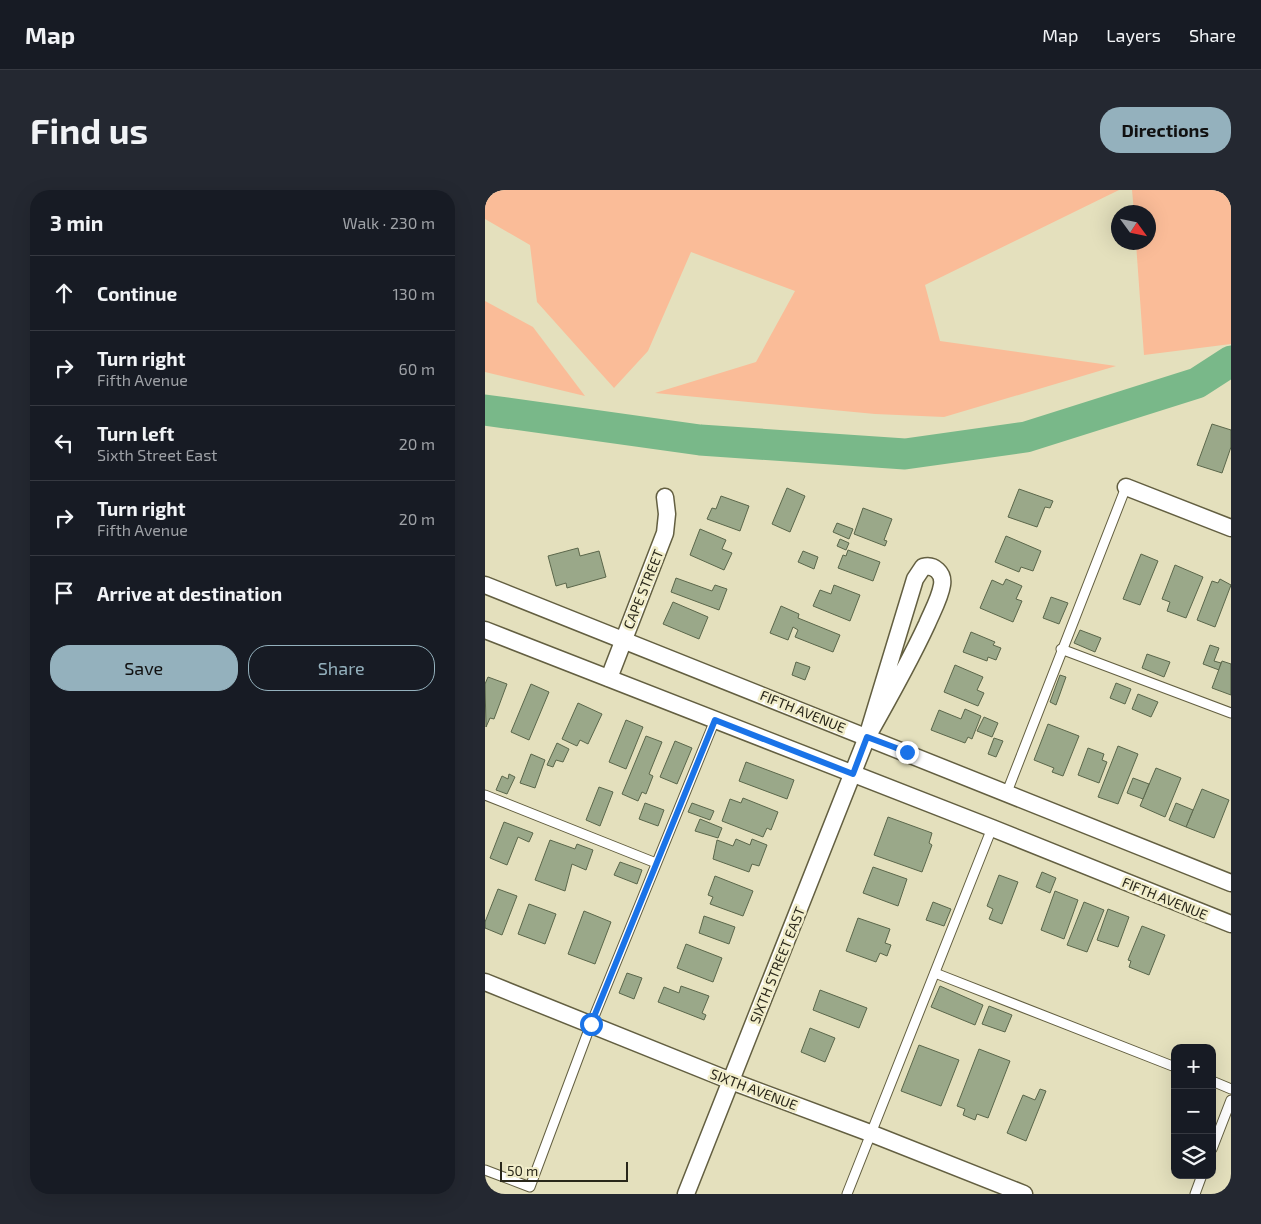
<!DOCTYPE html>
<html lang="en">
<head>
<meta charset="utf-8">
<style>
  body { margin:0; font-family:"Exo 2",sans-serif; background:#242831; color:#f1f3f6 }
  .controls { position:absolute; right:15px; bottom:15px; display:grid; overflow:hidden; border-radius:10px; box-shadow:0 5px 20px #0002 }
  .controls button { width:45px; height:45px; display:grid; place-items:center; padding:0; border:0; border-bottom:1px solid #363941; background:#171b24; color:#f1f3f6; font:25px sans-serif }
  .compass { position:absolute; left:626px; top:15px; width:45px; height:45px; border-radius:50%; background:#171b24; box-shadow:0 5px 20px #0002; rotate:123deg }
  .scale { position:absolute; left:15px; bottom:12px; width:128px; box-sizing:border-box; padding-left:5px; border:2px solid #29271a; border-top:0; font-size:14px; line-height:18px; white-space:nowrap; color:#29271a; -webkit-text-stroke:4px #f1edca; paint-order:stroke }
  .stop { position:absolute; width:15px; height:15px; margin:-11px; border:4px solid #1a73e8; border-radius:50%; background:#fff }
  .stop.end { background:#1a73e8; border-color:#fff; box-shadow:0 1px 5px #0008 }
  .list { margin:0; padding:0; list-style:none }
  h2 { display:flex; justify-content:space-between; align-items:center; height:65px; margin:0; padding:0 20px; font-size:21px }
  h2 small { font-size:16px; font-weight:400; color:#9ea1a6 }
  .list li { display:grid; grid-template-columns:32px 1fr auto; gap:15px; align-items:center; box-sizing:border-box; height:75px; padding:0 20px; border-top:1px solid #363941 }
  .list b { display:block; font-size:19px; white-space:nowrap }
  .list p { margin:0; font-size:16px; white-space:nowrap; color:#9ea1a6 }
  .list em { font-size:16px; font-style:normal; color:#9ea1a6 }
  .actions { display:flex; gap:10px; padding:15px 20px }
  .actions a { flex:1; padding:11px 0; border:1px solid #94b1bd; border-radius:20px; text-align:center; font-size:18px; color:#94b1bd }
  .actions .main { background:#94b1bd; color:#111 }
  .icon { flex:none; width:28px; height:28px; fill:none; stroke:currentColor; stroke-width:2; stroke-linecap:round; stroke-linejoin:round }
  .map { position:relative; flex:none; width:746px; height:1004px; overflow:hidden; border-radius:20px }
  header { display:flex; align-items:center; gap:30px; box-sizing:border-box; height:70px; padding:0 25px; background:#171b24; border-bottom:1px solid #363941 }
  header strong { font-size:24px }
  nav { display:flex; gap:28px; margin-inline-start:auto; font-size:18px }
  .intro { display:flex; align-items:center; justify-content:space-between; box-sizing:border-box; height:120px; padding:0 30px }
  h1 { margin:0; font-size:35px }
  .button { padding:12px 22px; border-radius:20px; background:#94b1bd; color:#111; font-size:18px; font-weight:700 }
  main { display:flex; gap:30px; padding:0 30px }
  aside { flex:1; background:#171b24; border-radius:20px; box-shadow:0 5px 20px #0002 }
  .map>svg:first-child { display:block }
  .green { fill:#fabc98 }
  .lines { fill:none; stroke-linecap:round; stroke-linejoin:round }
  .river { stroke:#79b889; stroke-width:31 }
  .building { fill:#9aa889; stroke:#5b674b }
  .lane-casing { stroke:#635f41; stroke-width:11 }
  .street-casing { stroke:#635f41; stroke-width:19 }
  .lane { stroke:#fff; stroke-width:9 }
  .street { stroke:#fff; stroke-width:16 }
  .route { stroke:#1a73e8; stroke-width:6 }
  .labels { text-anchor:middle; dominant-baseline:central; stroke-width:5; stroke-linejoin:round; paint-order:stroke }
  .street-label { font-size:14px; fill:#29271a; stroke:#f1edca }
</style>
</head>
<body>
<header>
<strong>Map</strong>
<nav><a>Map</a><a>Layers</a><a>Share</a></nav>
</header>
<div class="intro"><h1>Find us</h1><a class="button">Directions</a></div>
<main>
<aside>
<h2>3 min<small>Walk · 230 m</small></h2>
<ul class="list">
<li><svg class="icon" aria-label="ahead" viewBox="0 0 24 24"><path d="M12 20V5M6 11l6-6 6 6"/></svg><div><b>Continue</b></div><em>130 m</em></li>
<li><svg class="icon" aria-label="right" viewBox="0 0 24 24"><path d="M7 20v-9h11M14 6l5 5-5 5"/></svg><div><b>Turn right</b><p>Fifth Avenue</p></div><em>60 m</em></li>
<li><svg class="icon" aria-label="left" viewBox="0 0 24 24"><path d="M17 20v-9H6M10 6l-5 5 5 5"/></svg><div><b>Turn left</b><p>Sixth Street East</p></div><em>20 m</em></li>
<li><svg class="icon" aria-label="right" viewBox="0 0 24 24"><path d="M7 20v-9h11M14 6l5 5-5 5"/></svg><div><b>Turn right</b><p>Fifth Avenue</p></div><em>20 m</em></li>
<li><svg class="icon" aria-label="arrive" viewBox="0 0 24 24"><path d="M6 21V4h12l-3 4 3 4H6"/></svg><div><b>Arrive at destination</b></div></li>
</ul>
<div class="actions"><a class="main">Save</a><a>Share</a></div>
</aside>
<div class="map">
<svg width="746" height="1004" viewBox="0 0 746 1004">
  <rect width="100%" height="100%" fill="#e4e0bd"/>
  <g class="green">
    <path d="M0 0H634L440 95 455 151 631 176 459 227 390 224 170 203 271 172 310 101 206 62 163 161 129 198 52 112 45 55 0 29Z"/>
    <path d="M647 0H746V154L659 165 651 53 664 52V22H649Z"/>
    <path d="M0 111 48 137 100 206 0 182Z"/>
  </g>
  <g class="lines">
    <path class="river" d="M0 220 215 250 420 264 541 247 712 193 746 171"/>
  </g>
  <g class="building">
    <path d="M727 234 746 240V257L737 283 712 275Z"/>
    <path d="M302 298 320 306 305 342 287 334Z"/>
    <path d="M534 299 568 311 565 318 560 317 552 337 523 327Z"/>
    <path d="M236 306 264 316 255 341 222 329 227 318 231 319Z"/>
    <path d="M378 318 407 329 399 350 402 351 400 356 369 344Z"/>
    <path d="M352 333 368 339 364 349 348 342Z"/>
    <path d="M215 339 241 350 237 359 247 363 239 380 205 365Z"/>
    <path d="M521 346 556 361 548 381 536 377 534 382 510 372Z"/>
    <path d="M355 349 364 353 361 360 352 356Z"/>
    <path d="M93 358 95 366 114 361 121 387 82 398 81 393 71 396 63 366Z"/>
    <path d="M363 360 395 372 388 391 353 378 358 365 361 366Z"/>
    <path d="M318 361 333 367 329 379 313 372Z"/>
    <path d="M656 364 673 371 655 415 638 409Z"/>
    <path d="M690 375 718 387 701 428 682 421 685 412 677 409Z"/>
    <path d="M191 388 227 401 230 395 242 399 234 420 186 402Z"/>
    <path d="M521 389 537 396 531 409 537 411 528 432 495 418 507 390 518 395Z"/>
    <path d="M735 389 746 395 730 437 712 430 727 391 733 393Z"/>
    <path d="M349 395 375 405 365 431 328 416 335 400 346 404Z"/>
    <path d="M566 407 583 413 574 434 558 428Z"/>
    <path d="M188 412 223 427 214 449 178 434Z"/>
    <path d="M296 416 314 424 313 428 355 445 348 462 310 447 313 440 308 437 303 450 285 443Z"/>
    <path d="M595 440 616 448 610 462 589 453Z"/>
    <path d="M486 442 510 452 508 455 516 458 511 470 503 467 502 471 478 462Z"/>
    <path d="M725 455 734 458 729 471 736 473 734 480 718 474Z"/>
    <path d="M662 464 685 472 679 487 657 478Z"/>
    <path d="M737 471 746 474V505L727 498Z"/>
    <path d="M311 472 325 477 320 490 307 485Z"/>
    <path d="M470 475 498 487 492 500 499 503 493 516 459 502Z"/>
    <path d="M575 485 581 487 571 515 565 512Z"/>
    <path d="M3 487 22 494 9 529 5 528 1 537 0 494Z"/>
    <path d="M631 493 646 499 640 514 625 508Z"/>
    <path d="M46 494 64 502 44 550 26 542Z"/>
    <path d="M653 504 673 512 666 527 647 519Z"/>
    <path d="M93 513 117 524 103 554 95 550 92 556 77 549Z"/>
    <path d="M480 519 496 526 487 549 483 547 480 553 446 540 454 520 476 529Z"/>
    <path d="M499 527 513 533 507 547 492 541Z"/>
    <path d="M141 530 158 537 141 579 124 572Z"/>
    <path d="M563 534 594 546 578 586 567 582 569 578 549 570Z"/>
    <path d="M161 546 177 552 164 584 168 586 161 604 157 602 153 611 137 604Z"/>
    <path d="M509 548 518 551 511 567 503 564Z"/>
    <path d="M190 551 207 558 192 594 175 587Z"/>
    <path d="M72 553 84 559 78 572 71 570 68 577 62 575Z"/>
    <path d="M633 556 653 564 633 614 613 607Z"/>
    <path d="M603 558 619 564 617 570 622 572 614 593 593 585Z"/>
    <path d="M46 564 60 570 50 598 35 593Z"/>
    <path d="M261 572 309 590 302 609 254 591Z"/>
    <path d="M671 578 696 588 680 627 655 616Z"/>
    <path d="M24 584 30 587 22 604 11 600 17 586 23 589Z"/>
    <path d="M648 588 664 594 658 609 642 603Z"/>
    <path d="M114 597 128 602 115 636 101 630Z"/>
    <path d="M717 599 744 610 729 648 701 637Z"/>
    <path d="M258 608 293 622 286 640 282 638 278 647 237 631 245 609 256 613Z"/>
    <path d="M160 613 179 620 173 636 154 629Z"/>
    <path d="M207 613 229 621 225 630 203 622Z"/>
    <path d="M691 613 708 620 701 637 684 630Z"/>
    <path d="M403 627 447 643 444 653 447 655 437 682 389 665Z"/>
    <path d="M215 629 237 638 233 648 210 641Z"/>
    <path d="M19 632 48 643 44 652 33 647 22 675 5 668Z"/>
    <path d="M251 649 265 655 267 649 282 655 274 676 267 674 264 682 228 669 232 650 248 656Z"/>
    <path d="M65 650 90 659 92 654 108 660 101 680 87 674 80 701 50 690Z"/>
    <path d="M135 672 157 680 152 694 129 685Z"/>
    <path d="M388 677 422 689 413 716 378 703Z"/>
    <path d="M557 682 571 688 565 703 551 697Z"/>
    <path d="M514 685 533 692 517 734 504 729 508 719 502 716Z"/>
    <path d="M230 686 268 701 258 726 225 714 228 707 223 705Z"/>
    <path d="M13 699 32 706 17 745 0 738V732Z"/>
    <path d="M570 701 593 710 579 749 556 740Z"/>
    <path d="M448 712 466 719 459 736 441 730Z"/>
    <path d="M599 712 619 720 602 762 582 755Z"/>
    <path d="M44 714 71 724 60 754 33 744Z"/>
    <path d="M623 719 644 727 633 757 612 750Z"/>
    <path d="M99 721 126 732 110 774 83 764Z"/>
    <path d="M219 726 250 737 244 754 214 743Z"/>
    <path d="M373 728 405 739 400 753 406 755 402 766 395 763 391 772 361 761Z"/>
    <path d="M657 736 680 745 664 785 644 777 646 771 643 770Z"/>
    <path d="M201 754 237 768 228 792 192 778Z"/>
    <path d="M142 783 157 788 149 809 134 803Z"/>
    <path d="M196 796 224 806 217 823 221 825 219 830 173 812 179 797 194 803Z"/>
    <path d="M455 796 498 815 490 835 446 817Z"/>
    <path d="M335 800 382 818 374 838 328 820Z"/>
    <path d="M504 816 527 825 520 842 497 834Z"/>
    <path d="M325 838 350 848 340 872 316 862Z"/>
    <path d="M434 855 474 870 456 916 416 901Z"/>
    <path d="M494 859 525 871 503 928 492 924 490 930 478 925 480 919 472 916Z"/>
    <path d="M555 899 561 901 541 951 522 943 538 905 550 910Z"/>
  </g>
  <g class="lines">
    <defs>
      <g id="lane">
        <path d="M576 459 746 523"/>
        <path d="M522 602 641 297"/>
        <path d="M0 605 171 673"/>
        <path d="M450 783 690 877"/>
        <path d="M727 891 746 899"/>
        <path d="M727 959 746 910"/>
        <path d="M0 980 45 997 106 834 230 530"/>
        <path d="M362 1004 507 638"/>
        <path d="M710 1004 717 985"/>
      </g>
      <g id="street">
        <path d="M641 297 746 338"/>
        <path d="M0 395 746 693"/>
        <path d="M0 440 507 638 746 734"/>
        <path d="M124 488 180 343 182 324 180 307"/>
        <path d="M0 792 246 891 385 943 539 1004"/>
        <path d="M201 1004 382 547 430 389 438 377C449 374 459 383 457 395 455 408 447 422 442 434 424 473 403 510 382 547"/>
      </g>
    </defs>
    <use href="#lane" class="lane-casing"/>
    <use href="#street" class="street-casing"/>
    <use href="#lane" class="lane"/>
    <use href="#street" class="street"/>
  </g>
  <g class="lines">
    <path class="route" d="M106 834 230 530 368 584 382 547 422 562"/>
  </g>
  <g class="labels">
    <g class="street-label">
      <text transform="translate(158 399) rotate(-68)">CAPE STREET</text>
      <text transform="translate(318 521) rotate(22)">FIFTH AVENUE</text>
      <text transform="translate(680 708) rotate(22)">FIFTH AVENUE</text>
      <text transform="translate(292 775) rotate(-68)">SIXTH STREET EAST</text>
      <text transform="translate(269 899) rotate(21)">SIXTH AVENUE</text>
    </g>
  </g>
</svg>
<div class="controls">
<button>+</button>
<button>−</button>
<button><svg class="icon" aria-label="layers" viewBox="0 0 24 24"><path d="M12 4l9 5-9 5-9-5zM3 14l9 5 9-5"/></svg></button>
</div>
<svg class="compass" viewBox="-18 -18 36 36"><path d="M0-13l5 13h-10z" fill="#e53935"/><path d="M0 13l5-13h-10z" fill="#9ea1a6"/></svg>
<div class="scale">50 m</div>
<div class="stop" style="left:106px;top:834px"></div>
<div class="stop end" style="left:422px;top:562px"></div>
</div>
</main>
</body>
</html>
